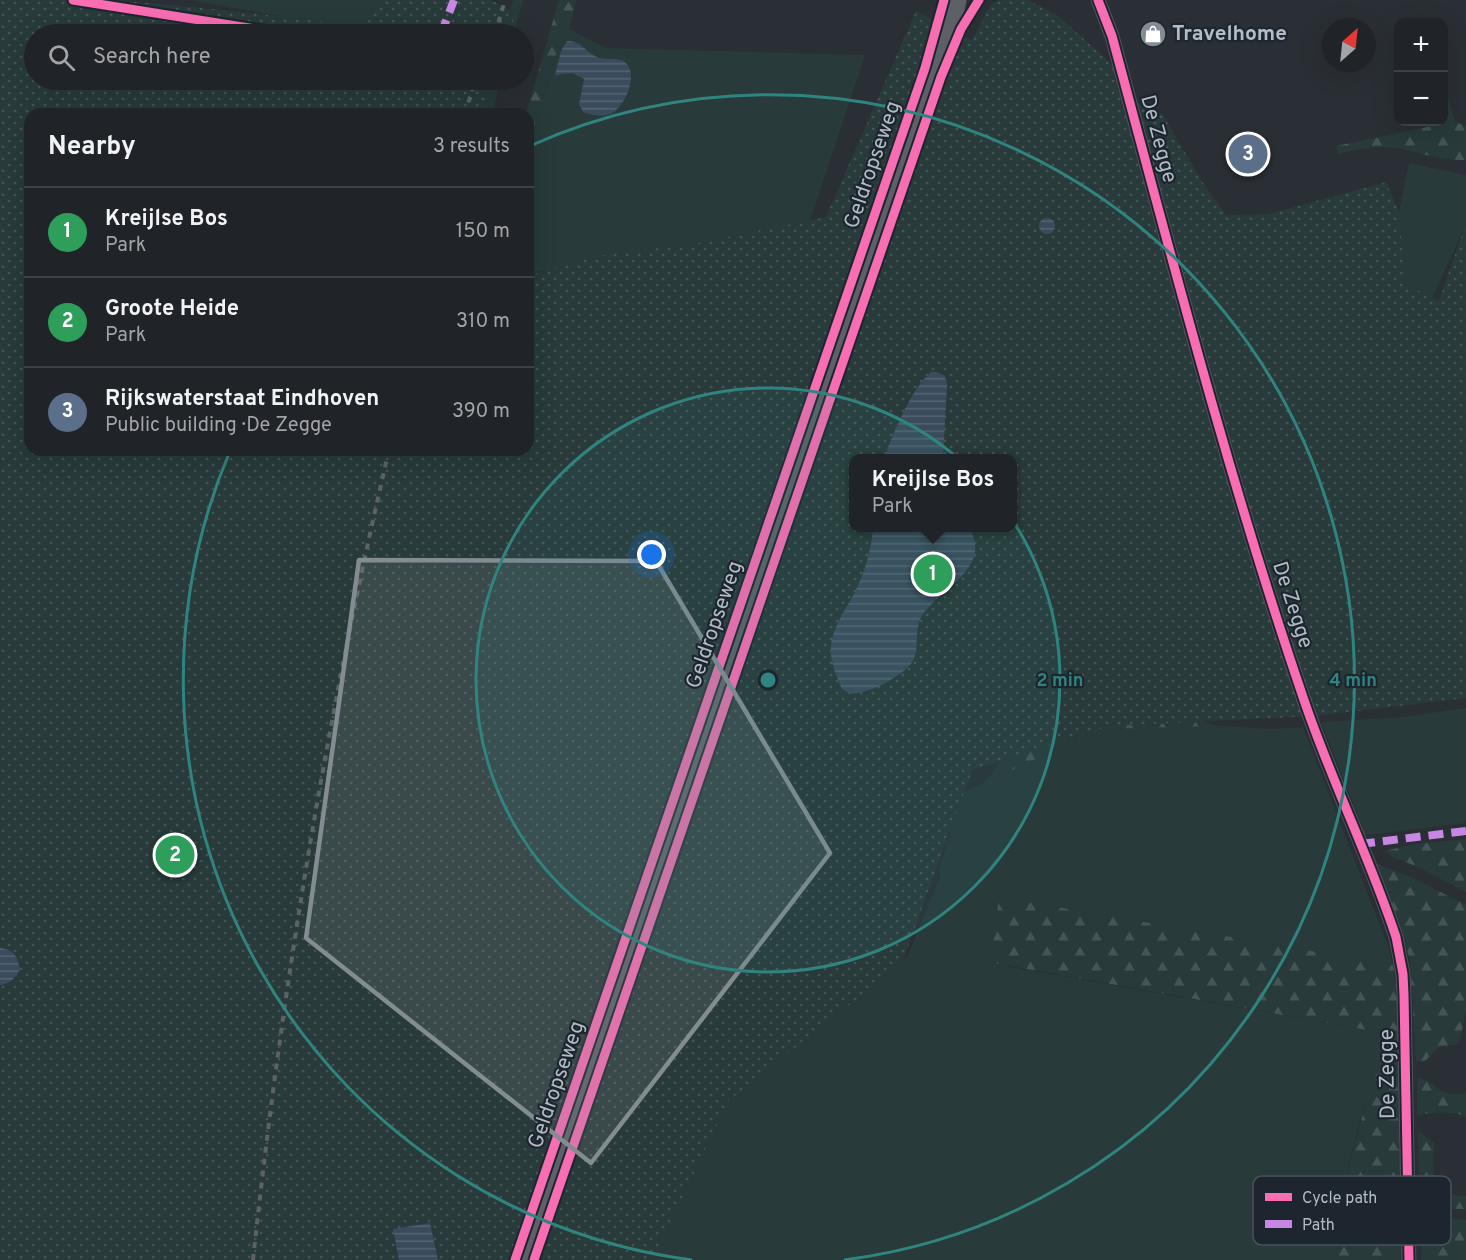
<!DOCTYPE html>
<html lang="en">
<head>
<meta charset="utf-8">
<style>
  body { margin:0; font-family:Overpass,sans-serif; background:#282b30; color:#f1f3f6 }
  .controls { position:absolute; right:18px; top:18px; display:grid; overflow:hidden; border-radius:12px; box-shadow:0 6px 24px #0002 }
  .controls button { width:54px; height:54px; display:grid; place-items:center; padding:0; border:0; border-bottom:2px solid #3d4045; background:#202328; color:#f1f3f6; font:30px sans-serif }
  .compass { position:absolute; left:1322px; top:18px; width:54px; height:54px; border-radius:50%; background:#202328; box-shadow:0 6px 24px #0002; rotate:27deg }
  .you { position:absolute; left:652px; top:555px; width:21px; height:21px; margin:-15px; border:4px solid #fff; border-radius:50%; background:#1a73e8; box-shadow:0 0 0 9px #1a73e833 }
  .badge { display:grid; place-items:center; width:39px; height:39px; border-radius:50%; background:#838b93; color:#fff; font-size:20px; font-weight:700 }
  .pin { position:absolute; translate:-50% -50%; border:3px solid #fff; box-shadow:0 2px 6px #0006 }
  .popup { position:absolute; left:849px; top:454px; width:168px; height:78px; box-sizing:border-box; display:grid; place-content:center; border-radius:12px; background:#202328; filter:drop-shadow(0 2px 4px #0005); font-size:20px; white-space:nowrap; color:#a2a4a8 }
  .popup b { font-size:22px; color:#f1f3f6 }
  .popup::after { content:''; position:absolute; left:50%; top:100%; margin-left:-12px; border:12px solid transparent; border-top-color:#202328 }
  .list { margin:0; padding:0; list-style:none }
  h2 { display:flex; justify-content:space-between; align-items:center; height:78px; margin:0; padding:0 24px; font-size:26px }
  h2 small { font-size:20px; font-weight:400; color:#a2a4a8 }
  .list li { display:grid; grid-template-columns:39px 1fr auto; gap:18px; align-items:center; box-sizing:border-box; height:90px; padding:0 24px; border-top:2px solid #3d4045 }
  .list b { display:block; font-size:22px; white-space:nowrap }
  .list p { margin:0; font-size:20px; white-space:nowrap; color:#a2a4a8 }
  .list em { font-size:20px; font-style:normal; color:#a2a4a8 }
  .icon { flex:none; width:33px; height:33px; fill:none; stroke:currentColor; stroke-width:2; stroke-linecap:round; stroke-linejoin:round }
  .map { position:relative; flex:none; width:1466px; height:1260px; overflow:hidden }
  .search { position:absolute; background:#202328; box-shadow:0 6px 24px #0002; left:24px; top:24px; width:510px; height:66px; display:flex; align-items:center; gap:15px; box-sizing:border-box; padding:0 21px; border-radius:33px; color:#a2a4a8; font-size:22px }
  .panel { position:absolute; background:#202328; box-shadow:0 6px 24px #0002; left:24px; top:108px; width:510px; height:348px; border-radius:18px }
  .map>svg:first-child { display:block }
  .green { fill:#283a3a; fill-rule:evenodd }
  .forest { fill:url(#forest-firs) }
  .park { fill:url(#park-dots); fill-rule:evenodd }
  .water { fill:url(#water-rules) }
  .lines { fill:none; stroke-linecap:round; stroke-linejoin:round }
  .street-casing { stroke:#484b4f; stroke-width:15 }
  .secondary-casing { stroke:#484b4f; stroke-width:20 }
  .street { stroke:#595e62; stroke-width:14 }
  .secondary { stroke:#5d6167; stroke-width:18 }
  .rail { stroke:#5d6266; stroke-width:4; stroke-dasharray:6 6; stroke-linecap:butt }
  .quiet { stroke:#c787e3; stroke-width:8; stroke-dasharray:15 8; stroke-linecap:butt }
  .cycleway-casing { stroke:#1d262e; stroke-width:13 }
  .cycleway { stroke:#f96db3; stroke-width:9 }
  .marked { fill:#838b93; fill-opacity:0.2; stroke:#838b93; stroke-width:4.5; stroke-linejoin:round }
  .ring { fill:none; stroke:#30847f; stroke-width:3 }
  .labels { text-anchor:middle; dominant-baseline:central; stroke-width:4.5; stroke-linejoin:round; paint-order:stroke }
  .poi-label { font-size:21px; font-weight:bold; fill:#b3bcc5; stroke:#1d262e; text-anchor:start }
  .street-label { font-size:21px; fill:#b3bcc5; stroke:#1d262e }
  .key { fill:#1d262e; stroke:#4a535b; stroke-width:1.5 }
  .key-label { font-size:16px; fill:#b3bcc5 }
  .centre { fill:#30847f; stroke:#1d262e; stroke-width:3 }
  .ring-label { font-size:18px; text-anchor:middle; font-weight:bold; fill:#30847f; stroke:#1d262e; stroke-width:4.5; stroke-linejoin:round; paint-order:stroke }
</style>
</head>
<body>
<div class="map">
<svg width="1466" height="1260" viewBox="0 0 1466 1260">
  <defs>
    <pattern id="forest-firs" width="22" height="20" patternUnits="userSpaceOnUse" patternTransform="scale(1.5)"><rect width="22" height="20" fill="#283a3a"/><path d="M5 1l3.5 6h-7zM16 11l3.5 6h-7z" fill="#455555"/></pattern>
    <pattern id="park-dots" width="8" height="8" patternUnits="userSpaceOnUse" patternTransform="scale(1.5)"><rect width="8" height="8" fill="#283a3a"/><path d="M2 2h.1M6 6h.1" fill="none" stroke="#455555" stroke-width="1.8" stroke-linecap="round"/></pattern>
    <pattern id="water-rules" width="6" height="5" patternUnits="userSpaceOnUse" patternTransform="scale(1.5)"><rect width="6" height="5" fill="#3a4c5c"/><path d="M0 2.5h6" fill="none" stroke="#546472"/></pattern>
  </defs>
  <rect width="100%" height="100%" fill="#2a2f35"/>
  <g class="green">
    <path d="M191 0H382L371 33Z"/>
    <path d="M513 0H523L514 34H503Z"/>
    <path d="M569 29 606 48 865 55 806 233 528 273V147L555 57ZM568 41C579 41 585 51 594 56 600 60 607 59 615 58L580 97 584 79 572 73 556 74 561 51Z"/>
    <path d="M491 80H501L492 114H481Z"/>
    <path d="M1409 163 1466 175V224L1430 303 1410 293 1391 272 1396 225Z"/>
    <path d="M1466 708V823L1368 835 1365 834 1321 722 1403 717Z"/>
    <path d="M1208 725 1271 729 1303 727 1388 946 1393 965 999 897 996 926 1006 966 1400 1036V1075L1393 1073 1375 1075 1362 1114 1331 1232 1330 1245 1338 1260H648L713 1107 889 973 907 957 941 875 939 870 962 793 1098 729Z"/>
    <path d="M1402 1245 1403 1260H1379Z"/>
  </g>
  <g class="forest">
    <path d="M559 0H576L569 29 555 57 528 147V114H526Z"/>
    <path d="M1444 94 1449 101 1455 122 1466 126V160C1441 161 1419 152 1395 148 1377 145 1356 150 1338 154L1336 146 1432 126 1434 122H1444Z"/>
    <path d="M1192 717 1216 726 1098 729 981 785 992 774 998 763 1073 729Z"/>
    <path d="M1466 839V892L1416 866 1394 858 1384 851 1416 844Z"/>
    <path d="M1376 864 1413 878 1466 905V1011L1460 1040 1458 1044 1439 1047 1424 1062 1416 1061 1410 961 1399 921 1387 895Z"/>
    <path d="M999 897 1393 965 1398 991 1400 1036 994 963 992 956Z"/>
    <path d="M1394 1073 1400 1075 1402 1245 1379 1260H1338L1330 1245 1331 1232 1372 1080 1376 1074Z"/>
    <path d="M1417 1078C1441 1082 1434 1098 1466 1093V1117C1453 1110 1431 1113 1417 1115Z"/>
    <path d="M1418 1131 1434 1143C1434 1172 1425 1195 1466 1196V1209L1422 1208 1419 1191Z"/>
    <path d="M1452 1219 1466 1220V1260H1421L1422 1222Z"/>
  </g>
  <path class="park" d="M0 0H116L245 12 365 27 380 0H491L516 13 508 34H34V80H492L481 114H30V450H528V276L591 257 698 243 826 217 916 11 972 40 991 4 998 0H1028L1057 15 1116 68 1118 92 1163 115 1201 180 1226 215 1269 214 1386 182 1399 212 1405 284 1439 301 1466 223V698L1314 716 1109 726 972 770 902 963 729 1100 652 1260H0ZM854 458H1012V528H854Z"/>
  <g class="water">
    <path d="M567 41C580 40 585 51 595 56 604 62 618 55 626 63 638 75 626 103 614 112 605 118 592 115 583 112L579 104 584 79 572 73 555 75 561 51Z"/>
    <circle cx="1047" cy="226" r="8"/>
    <path d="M931 372H937L945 376 947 385 943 458H884C894 433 910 390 931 372Z"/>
    <path d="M873 528H970C972 533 975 540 975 545 979 572 937 594 923 614 914 627 919 645 914 659 908 674 865 696 850 693 847 692 844 690 842 689 837 677 830 662 831 649 831 630 845 610 854 594 865 572 871 552 873 528Z"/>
    <path d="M0 948C14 949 17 956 20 969 16 977 10 984 0 985Z"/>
    <path d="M430 1223 438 1260H399L393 1229Z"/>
  </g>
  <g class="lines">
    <defs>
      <path id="street" d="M1098 0 1112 36C1172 259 1230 484 1305 703 1332 782 1370 858 1396 937L1403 974 1404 995 1409 1260"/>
      <path id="secondary" d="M526 1260 954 14 957 0"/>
    </defs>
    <use href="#street" class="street-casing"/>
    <use href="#secondary" class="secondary-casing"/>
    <use href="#street" class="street"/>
    <use href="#secondary" class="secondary"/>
    <g class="rail">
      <path d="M495 34 505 0"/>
      <path d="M465 114 475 80"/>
      <path d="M253 1260C282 988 327 716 389 450"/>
    </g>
    <g class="quiet">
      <path d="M441 34 454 0"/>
      <path d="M1360 844 1466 831"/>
    </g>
    <defs>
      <g id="cycleway">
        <path d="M73 0 288 34"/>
        <path d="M1098 0 1112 36C1172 259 1230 484 1305 703 1332 782 1370 858 1396 937L1403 974 1404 995 1409 1260"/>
        <path d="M515 1260 925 68 944 0"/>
        <path d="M534 1260 941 77 961 29 979 0"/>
      </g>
    </defs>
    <use href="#cycleway" class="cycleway-casing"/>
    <use href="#cycleway" class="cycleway"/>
  </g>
  <path class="marked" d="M359 560 656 561 830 853 591 1163 306 938Z"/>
  <circle cx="768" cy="680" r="292" fill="#30847f" fill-opacity=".12"/>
  <g class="ring">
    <circle cx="768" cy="680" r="292"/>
    <path d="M692 1260A585 585 0 0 1 230 451M530 146A585 585 0 1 1 844 1260"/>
  </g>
  <defs>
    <symbol id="shop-disc" viewBox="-11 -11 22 22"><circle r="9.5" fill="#838b93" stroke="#1d262e"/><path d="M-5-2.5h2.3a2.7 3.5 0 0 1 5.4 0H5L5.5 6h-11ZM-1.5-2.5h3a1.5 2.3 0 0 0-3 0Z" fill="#fff"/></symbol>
  </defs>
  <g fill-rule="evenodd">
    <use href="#shop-disc" x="1138" y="19" width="30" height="30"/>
  </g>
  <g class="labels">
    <g class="poi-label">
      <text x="1172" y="34">Travelhome</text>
    </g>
    <g class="street-label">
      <text transform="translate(1158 139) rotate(75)">De Zegge</text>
      <text transform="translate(873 165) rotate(-71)">Geldropseweg</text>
      <text transform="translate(1292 605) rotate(72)">De Zegge</text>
      <text transform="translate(715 625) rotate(-71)">Geldropseweg</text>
      <text transform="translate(1388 1074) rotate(-91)">De Zegge</text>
      <text transform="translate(557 1085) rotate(-71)">Geldropseweg</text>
    </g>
  </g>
  <rect x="1253" y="1176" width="198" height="69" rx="9" class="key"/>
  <rect x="1265" y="1193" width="27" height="8" fill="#f96db3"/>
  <rect x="1265" y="1220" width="27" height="8" fill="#c787e3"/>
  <g class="key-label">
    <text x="1302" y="1203">Cycle path</text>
    <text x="1302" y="1230">Path</text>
  </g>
  <circle cx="768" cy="680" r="9" class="centre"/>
  <g class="ring-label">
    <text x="1060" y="686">2 min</text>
    <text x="1353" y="686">4 min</text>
  </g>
</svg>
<div class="controls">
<button>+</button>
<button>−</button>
</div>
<svg class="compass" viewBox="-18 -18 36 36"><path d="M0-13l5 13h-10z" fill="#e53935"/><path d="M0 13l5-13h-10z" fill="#a2a4a8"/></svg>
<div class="you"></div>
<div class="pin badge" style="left:933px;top:574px;background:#2e9e5b">1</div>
<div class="popup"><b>Kreijlse Bos</b>Park</div>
<div class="pin badge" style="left:175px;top:855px;background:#2e9e5b">2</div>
<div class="pin badge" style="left:1248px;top:154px;background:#5c6f8a">3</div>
<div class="search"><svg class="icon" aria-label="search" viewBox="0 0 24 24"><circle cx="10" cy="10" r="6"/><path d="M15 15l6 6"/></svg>Search here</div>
<section class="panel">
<h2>Nearby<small>3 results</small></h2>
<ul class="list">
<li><span class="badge" style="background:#2e9e5b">1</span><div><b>Kreijlse Bos</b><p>Park</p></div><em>150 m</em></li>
<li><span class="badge" style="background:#2e9e5b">2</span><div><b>Groote Heide</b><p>Park</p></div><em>310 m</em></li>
<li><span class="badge" style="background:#5c6f8a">3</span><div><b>Rijkswaterstaat Eindhoven</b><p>Public building · De Zegge</p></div><em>390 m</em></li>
</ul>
</section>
</div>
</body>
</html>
